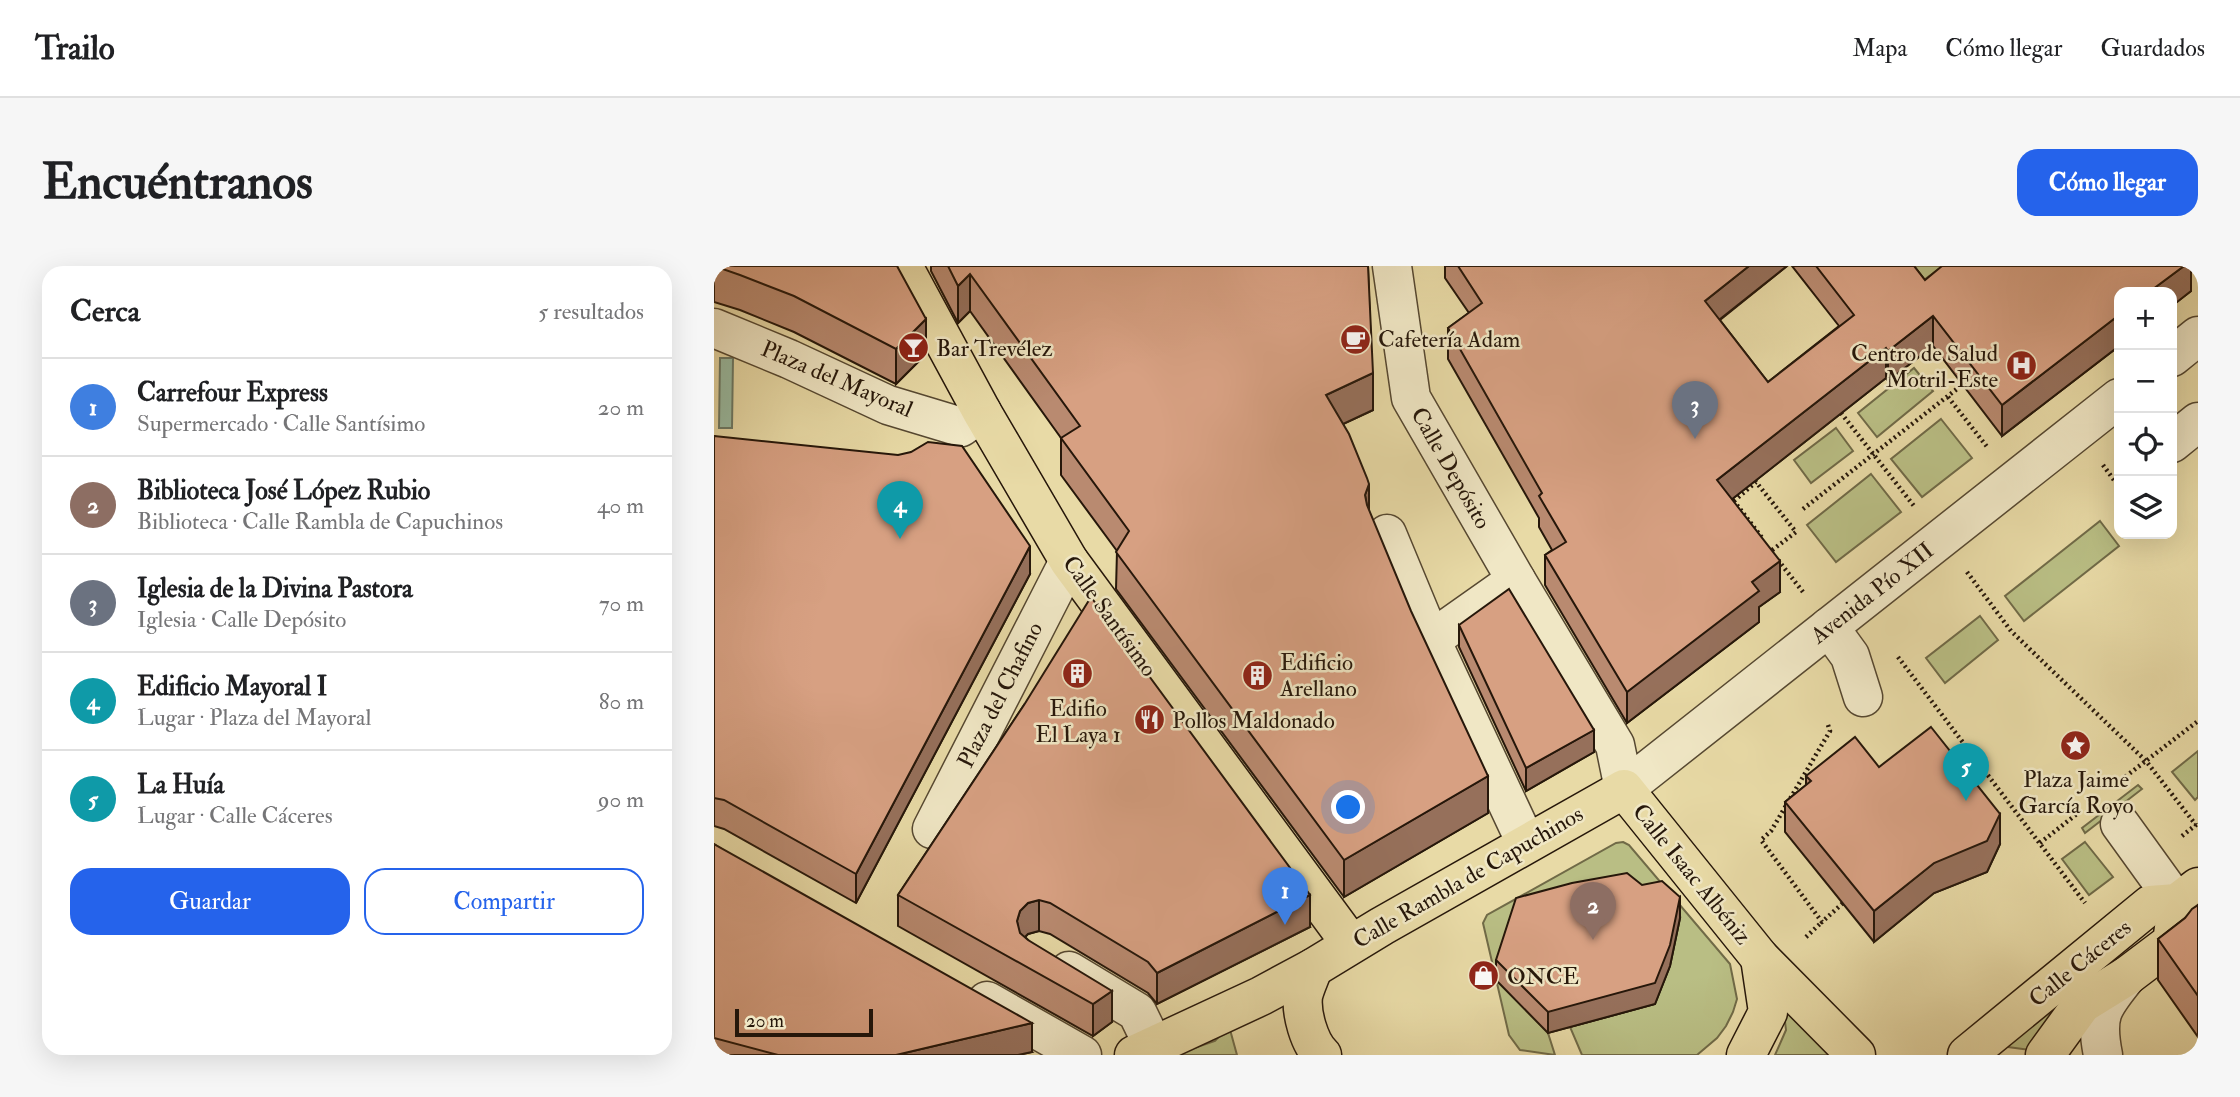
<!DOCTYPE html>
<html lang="es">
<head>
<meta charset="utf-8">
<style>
  body { margin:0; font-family:"IM FELL Double Pica",serif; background:#f6f6f6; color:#202124 }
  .controls { position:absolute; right:21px; top:21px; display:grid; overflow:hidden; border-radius:14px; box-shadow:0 7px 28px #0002 }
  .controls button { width:63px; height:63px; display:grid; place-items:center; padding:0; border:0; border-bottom:2px solid #e0e0e0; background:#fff; color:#202124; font:35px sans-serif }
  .scale { position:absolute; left:21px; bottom:18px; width:138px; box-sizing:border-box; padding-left:7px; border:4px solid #26170a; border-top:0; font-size:19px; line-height:24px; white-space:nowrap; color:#26170a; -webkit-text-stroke:5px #f0e7c5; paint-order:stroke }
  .you { position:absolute; left:635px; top:542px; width:24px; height:24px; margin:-18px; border:5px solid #fff; border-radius:50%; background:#1a73e8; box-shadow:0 0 0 10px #1a73e833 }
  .badge { display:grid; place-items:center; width:46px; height:46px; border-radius:50%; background:#2563eb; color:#fff; font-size:23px; font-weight:700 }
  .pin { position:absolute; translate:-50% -58px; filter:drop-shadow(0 2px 4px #0008) }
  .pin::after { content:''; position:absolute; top:37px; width:24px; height:21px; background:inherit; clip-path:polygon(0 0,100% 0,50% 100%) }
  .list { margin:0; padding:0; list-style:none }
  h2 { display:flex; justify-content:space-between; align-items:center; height:91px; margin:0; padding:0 28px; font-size:30px }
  h2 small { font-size:23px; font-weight:400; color:#757577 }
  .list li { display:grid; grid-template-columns:46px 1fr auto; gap:21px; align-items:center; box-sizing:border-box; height:98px; padding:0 28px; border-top:2px solid #e0e0e0 }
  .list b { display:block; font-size:26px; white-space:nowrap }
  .list p { margin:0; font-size:23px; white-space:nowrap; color:#757577 }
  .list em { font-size:23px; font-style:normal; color:#757577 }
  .actions { display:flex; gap:14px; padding:21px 28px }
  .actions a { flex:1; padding:16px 0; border:2px solid #2563eb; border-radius:21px; text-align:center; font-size:24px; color:#2563eb }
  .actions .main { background:#2563eb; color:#fff }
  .icon { flex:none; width:38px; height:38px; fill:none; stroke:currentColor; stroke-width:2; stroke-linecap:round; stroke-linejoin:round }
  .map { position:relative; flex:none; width:1484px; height:789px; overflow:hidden; border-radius:21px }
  header { display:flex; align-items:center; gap:42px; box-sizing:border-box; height:98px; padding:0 35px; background:#fff; border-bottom:2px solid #e0e0e0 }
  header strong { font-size:33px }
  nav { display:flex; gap:38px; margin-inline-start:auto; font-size:24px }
  .intro { display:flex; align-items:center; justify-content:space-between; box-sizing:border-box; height:168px; padding:0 42px }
  h1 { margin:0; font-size:49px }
  .button { padding:18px 32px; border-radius:21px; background:#2563eb; color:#fff; font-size:24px; font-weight:700 }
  main { display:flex; gap:42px; padding:0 42px }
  aside { flex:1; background:#fff; border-radius:21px; box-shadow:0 7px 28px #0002 }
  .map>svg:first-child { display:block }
  .green { fill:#b9be84; stroke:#706a47; stroke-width:2 }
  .water { fill:#99bba1; stroke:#6b7965; stroke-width:2 }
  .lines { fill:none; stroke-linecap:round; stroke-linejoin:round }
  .minor-casing { stroke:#564831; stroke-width:41 }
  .major-casing { stroke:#26170a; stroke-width:41 }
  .path { stroke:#26170a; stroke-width:4.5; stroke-dasharray:2 3.5; stroke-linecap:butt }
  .minor { stroke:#f0e7c5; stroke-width:38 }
  .major { stroke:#e8daa6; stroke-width:38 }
  .wall { fill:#b98a70; stroke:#26170a; stroke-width:2 }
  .shaded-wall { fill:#96705b; stroke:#26170a; stroke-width:2 }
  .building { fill:#d7a082; stroke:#26170a; stroke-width:2 }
  .labels { text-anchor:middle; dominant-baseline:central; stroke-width:5; stroke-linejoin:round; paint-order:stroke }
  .poi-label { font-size:23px; fill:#26170a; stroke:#f0e7c5; text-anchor:start }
  .street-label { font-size:23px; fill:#26170a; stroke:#f0e7c5 }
</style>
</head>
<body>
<header>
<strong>Trailo</strong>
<nav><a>Mapa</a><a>Cómo llegar</a><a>Guardados</a></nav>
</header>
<div class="intro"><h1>Encuéntranos</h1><a class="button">Cómo llegar</a></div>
<main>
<aside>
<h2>Cerca<small>5 resultados</small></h2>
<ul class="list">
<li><span class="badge" style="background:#3f7fe0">1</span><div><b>Carrefour Express</b><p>Supermercado · Calle Santísimo</p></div><em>20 m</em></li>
<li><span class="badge" style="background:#8d6e63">2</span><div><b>Biblioteca José López Rubio</b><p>Biblioteca · Calle Rambla de Capuchinos</p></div><em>40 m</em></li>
<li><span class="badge" style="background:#6b7280">3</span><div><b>Iglesia de la Divina Pastora</b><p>Iglesia · Calle Depósito</p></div><em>70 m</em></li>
<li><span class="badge" style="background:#0f9aa8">4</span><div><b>Edificio Mayoral I</b><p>Lugar · Plaza del Mayoral</p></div><em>80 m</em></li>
<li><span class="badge" style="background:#0f9aa8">5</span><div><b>La Huía</b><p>Lugar · Calle Cáceres</p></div><em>90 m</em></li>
</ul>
<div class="actions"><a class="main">Guardar</a><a>Compartir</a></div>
</aside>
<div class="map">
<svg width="1484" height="789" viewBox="0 0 1484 789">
  <rect width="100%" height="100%" fill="#e8daa6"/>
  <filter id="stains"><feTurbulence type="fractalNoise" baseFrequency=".00286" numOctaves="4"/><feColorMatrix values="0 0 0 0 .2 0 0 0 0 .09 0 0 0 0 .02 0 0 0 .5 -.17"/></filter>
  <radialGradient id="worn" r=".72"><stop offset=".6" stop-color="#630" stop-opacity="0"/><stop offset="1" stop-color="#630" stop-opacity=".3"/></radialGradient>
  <g class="green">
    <path d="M1189 0H1229L1203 19Z"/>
    <path d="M1200 102 1219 125 1163 171 1144 147Z"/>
    <path d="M1227 153 1258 192 1208 231 1177 193Z"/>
    <path d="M1122 162 1139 185 1097 217 1080 194Z"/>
    <path d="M1157 208 1187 246 1122 296 1093 259Z"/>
    <path d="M1386 255 1405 280 1310 355 1291 330Z"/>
    <path d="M1266 350 1284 374 1231 417 1212 392Z"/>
    <path d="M1484 485V531L1481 534 1458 506Z"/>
    <path d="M1424 519 1428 523 1371 567 1368 562Z"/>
    <path d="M909 576 915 579 1016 698 1023 733 1019 746 1012 760 1003 772 983 789H868L856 761 941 738 808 740 834 767 841 789 806 784 795 769 769 657 773 649 902 577Z"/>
    <path d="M1371 576 1399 611 1375 629 1348 593Z"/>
    <path d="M1381 699 1324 785 1279 779Z"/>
    <path d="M1069 739 1115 789H1061L1072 764Z"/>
    <path d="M515 760 523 789H460L501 775Z"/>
  </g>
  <path class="water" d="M6 92H19L18 162H5Z"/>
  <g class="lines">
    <defs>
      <g id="minor">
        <path d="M678 0 697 132 802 314 901 479 910 523 1405 132"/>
        <path d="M0 62 75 93 174 139 247 161 268 146"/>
        <path d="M1458 91 1484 70"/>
        <path d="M1458 177 1484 156"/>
        <path d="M673 268 717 374"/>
        <path d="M802 314 717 374 812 577"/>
        <path d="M1115 361 1136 390 1149 431"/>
        <path d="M1406 558 1463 637"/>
        <path d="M218 563 355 295"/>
        <path d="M355 705 423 746 439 779"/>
        <path d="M273 735 368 789"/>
        <path d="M1389 789C1381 748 1388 741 1413 710"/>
      </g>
      <g id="major">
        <path d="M189 0 268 146 355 295 637 678"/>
        <path d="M599 702C596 711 591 721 589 730 587 747 595 777 608 789"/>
        <path d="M420 789 547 730 599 702 668 660 910 523 1046 692 1142 789"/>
        <path d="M1032 789 1054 746 1046 692"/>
        <path d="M1253 789 1436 639 1463 637 1484 621"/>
        <path d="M1331 789 1368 738 1413 710 1458 676 1463 641"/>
      </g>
    </defs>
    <use href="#minor" class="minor-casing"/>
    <use href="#major" class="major-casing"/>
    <g class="path">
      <path d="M1234 131 1274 182"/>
      <path d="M1127 147 1200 240"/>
      <path d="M1389 199 1405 221"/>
      <path d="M1020 235 1042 216 1082 266 1057 285"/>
      <path d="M1023 239 1049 273"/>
      <path d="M1089 243 1248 119"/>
      <path d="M1064 294 1089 326"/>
      <path d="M1253 306 1297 365 1432 495 1482 559"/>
      <path d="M1184 391 1371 637"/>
      <path d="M1114 459 1116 465 1057 565 1047 574 1108 656 1129 637"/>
      <path d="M1407 514 1484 455"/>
      <path d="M1468 570 1483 558"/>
      <path d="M1326 577 1364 547"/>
      <path d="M1092 671 1108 656"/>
    </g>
    <use href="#minor" class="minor"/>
    <use href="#major" class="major"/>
  </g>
  <g class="wall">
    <path d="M0 0H183L212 88 182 118 80 66 26 44 0 36Z"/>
    <path d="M217 0H654L659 144 629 158 655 246 774 547 630 631 402 323 403 285 347 209V172L256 45 244 57 217 5Z"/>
    <path d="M731 0H1073L1006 54 1054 116 1125 60 1078 0H1200L1211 14 1477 0V25L1288 170 1219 80 1174 115 1172 112 1018 233 1066 326 1045 341V356L913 457 831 319V289L838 284 825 261V252L734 93V62L755 47 731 12Z"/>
    <path d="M0 170 316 308 142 637 10 563 0 560Z"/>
    <path d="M745 359 880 486 812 525 745 381Z"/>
    <path d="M310 439 596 661 443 738 434 727 336 668 325 665 314 668 311 671 398 756 379 770 184 660V629Z"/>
    <path d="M1165 501 1286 578 1273 606 1220 627 1160 676 1071 566V536L1092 519V510Z"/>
    <path d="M0 578 318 786 304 789H0Z"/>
    <path d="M1484 639V771L1444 714V673L1471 652Z"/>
    <path d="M966 652 956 700 941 738 834 767 782 714V694Z"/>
  </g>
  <g class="shaded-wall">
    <path d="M1035 0H1073L991 65V35Z"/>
    <path d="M1470 0H1477V25L1458 40V26H1435Z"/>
    <path d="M256 8V45L244 57V20Z"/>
    <path d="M1405 49V80L1288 170V139Z"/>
    <path d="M1219 50V80L1174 115V85Z"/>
    <path d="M212 53V88L182 118V83Z"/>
    <path d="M1172 82V112L1003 245V214Z"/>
    <path d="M659 107V144L612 166V129Z"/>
    <path d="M655 218V255L651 229Z"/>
    <path d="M316 280V308L142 637V608Z"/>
    <path d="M1066 295V326L1045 341V356L913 457V426L1038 316Z"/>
    <path d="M880 464V486L812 525V502Z"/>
    <path d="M774 510V547L630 631V594Z"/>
    <path d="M1286 548V578L1273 606 1220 627 1160 676V645L1220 597Z"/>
    <path d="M596 629V661L443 738V707Z"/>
    <path d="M966 631V652L956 700 941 738 834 767V746Z"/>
    <path d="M325 634V665L314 668 306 676 303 655 306 645 314 637Z"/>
    <path d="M398 725V756L379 770V738Z"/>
    <path d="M318 757V786L304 789H182Z"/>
  </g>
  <g class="building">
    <path d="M0 0H183L212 53 182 83 80 30 26 9Z"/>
    <path d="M234 0H654L659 107 612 129 635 168 653 212 655 218 651 229 653 239 697 345 774 510 630 594 402 286 415 265 347 172 366 160 256 8 244 20Z"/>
    <path d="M744 0H1035L991 35 1054 116 1140 49 1102 0H1200L1211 14 1228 0H1470L1435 26H1405V49L1288 139 1219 50 1174 85 1172 82 1003 214 1066 295 1038 316 1045 325 913 426 831 289 852 276 825 230 828 227 734 62 768 37Z"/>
    <path d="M0 170 184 189 197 186 214 176 248 180 316 280 142 608 10 534 0 532Z"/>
    <path d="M795 323 880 464 812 502 745 359Z"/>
    <path d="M377 331 596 629 443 707 434 696 336 637 325 634 314 637 306 645 303 655 306 667 314 674 398 725 379 738 184 629 310 439Z"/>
    <path d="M1217 461 1286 548 1273 575 1220 597 1160 645 1071 536 1097 515 1092 510 1141 471 1165 501Z"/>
    <path d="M0 578 318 757 182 789H64L0 772Z"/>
    <path d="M913 607 928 619 948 615 966 631 956 679 941 717 834 746 782 694 802 632 858 617Z"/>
    <path d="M1484 639V730L1444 673 1471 652 1478 643Z"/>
  </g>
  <defs>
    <symbol id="cafe-disc" viewBox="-11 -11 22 22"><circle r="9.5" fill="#8f2418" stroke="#f0e7c5"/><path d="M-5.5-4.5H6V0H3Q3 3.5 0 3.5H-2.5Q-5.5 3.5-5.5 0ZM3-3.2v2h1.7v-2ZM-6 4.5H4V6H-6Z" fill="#fff"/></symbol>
    <symbol id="bar-disc" viewBox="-11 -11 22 22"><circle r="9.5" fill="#8f2418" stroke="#f0e7c5"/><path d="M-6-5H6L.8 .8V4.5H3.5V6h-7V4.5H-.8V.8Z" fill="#fff"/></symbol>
    <symbol id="hospital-disc" viewBox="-11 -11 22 22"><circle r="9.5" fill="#8f2418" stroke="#f0e7c5"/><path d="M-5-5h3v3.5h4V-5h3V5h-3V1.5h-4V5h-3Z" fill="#fff"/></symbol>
    <symbol id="building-disc" viewBox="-11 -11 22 22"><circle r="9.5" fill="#8f2418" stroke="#f0e7c5"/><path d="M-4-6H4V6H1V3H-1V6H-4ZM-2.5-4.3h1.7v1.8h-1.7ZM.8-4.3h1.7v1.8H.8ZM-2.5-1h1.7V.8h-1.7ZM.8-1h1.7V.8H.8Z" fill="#fff"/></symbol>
    <symbol id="restaurant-disc" viewBox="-11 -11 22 22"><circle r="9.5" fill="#8f2418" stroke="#f0e7c5"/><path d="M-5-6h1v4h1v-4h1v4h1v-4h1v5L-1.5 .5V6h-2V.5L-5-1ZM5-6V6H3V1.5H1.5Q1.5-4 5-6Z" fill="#fff"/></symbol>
    <symbol id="sight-disc" viewBox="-11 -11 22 22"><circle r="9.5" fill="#8f2418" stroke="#f0e7c5"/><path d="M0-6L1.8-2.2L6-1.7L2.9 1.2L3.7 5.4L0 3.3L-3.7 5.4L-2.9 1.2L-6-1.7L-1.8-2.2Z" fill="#fff"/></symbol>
    <symbol id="shop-disc" viewBox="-11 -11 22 22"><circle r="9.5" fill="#8f2418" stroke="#f0e7c5"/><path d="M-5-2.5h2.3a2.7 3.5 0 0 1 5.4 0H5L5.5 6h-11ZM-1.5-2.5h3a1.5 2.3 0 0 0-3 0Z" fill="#fff"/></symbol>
  </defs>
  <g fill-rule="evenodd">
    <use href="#cafe-disc" x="624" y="56" width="35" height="35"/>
    <use href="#bar-disc" x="182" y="64" width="35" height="35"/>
    <use href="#hospital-disc" x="1290" y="82" width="35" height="35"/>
    <use href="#building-disc" x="346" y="390" width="35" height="35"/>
    <use href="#building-disc" x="526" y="392" width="35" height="35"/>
    <use href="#restaurant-disc" x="418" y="436" width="35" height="35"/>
    <use href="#sight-disc" x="1344" y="462" width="35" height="35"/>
    <use href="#shop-disc" x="752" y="692" width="35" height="35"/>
  </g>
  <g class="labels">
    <g class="poi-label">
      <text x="664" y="73">Cafetería Adam</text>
      <text x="222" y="82">Bar Trevélez</text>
      <text x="1284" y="87" text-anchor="end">Centro de Salud<tspan x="1284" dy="26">Motril-Este</tspan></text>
      <text x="566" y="396">Edificio<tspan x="566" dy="26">Arellano</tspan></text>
      <text x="364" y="442" text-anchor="middle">Edifio<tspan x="364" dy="26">El Laya 1</tspan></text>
      <text x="458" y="454">Pollos Maldonado</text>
      <text x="1362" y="513" text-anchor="middle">Plaza Jaime<tspan x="1362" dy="26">García Royo</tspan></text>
      <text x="793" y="710">ONCE</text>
    </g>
    <g class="street-label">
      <text transform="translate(123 113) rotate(23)">Plaza del Mayoral</text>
      <text transform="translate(737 202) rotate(60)">Calle Depósito</text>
      <text transform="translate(1158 327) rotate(-38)">Avenida Pío XII</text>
      <text transform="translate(396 350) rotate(54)">Calle Santísimo</text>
      <text transform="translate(286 429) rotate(-63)">Plaza del Chafino</text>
      <text transform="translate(978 608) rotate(51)">Calle Isaac Albéniz</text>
      <text transform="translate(754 611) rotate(-30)">Calle Rambla de Capuchinos</text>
      <text transform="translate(1366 697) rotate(-39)">Calle Cáceres</text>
    </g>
  </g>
  <rect width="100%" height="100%" filter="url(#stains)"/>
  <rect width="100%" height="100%" fill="url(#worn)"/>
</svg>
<div class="controls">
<button>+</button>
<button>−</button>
<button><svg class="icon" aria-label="locate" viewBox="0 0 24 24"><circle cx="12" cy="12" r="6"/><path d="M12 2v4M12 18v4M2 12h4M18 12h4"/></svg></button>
<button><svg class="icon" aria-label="layers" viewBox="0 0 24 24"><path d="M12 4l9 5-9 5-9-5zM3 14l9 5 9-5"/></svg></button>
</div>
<div class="scale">20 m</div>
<div class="you"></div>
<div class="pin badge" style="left:571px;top:659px;background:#3f7fe0">1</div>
<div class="pin badge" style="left:879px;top:674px;background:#8d6e63">2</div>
<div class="pin badge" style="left:981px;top:173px;background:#6b7280">3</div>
<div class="pin badge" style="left:186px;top:273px;background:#0f9aa8">4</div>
<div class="pin badge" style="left:1252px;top:535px;background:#0f9aa8">5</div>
</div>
</main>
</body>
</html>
